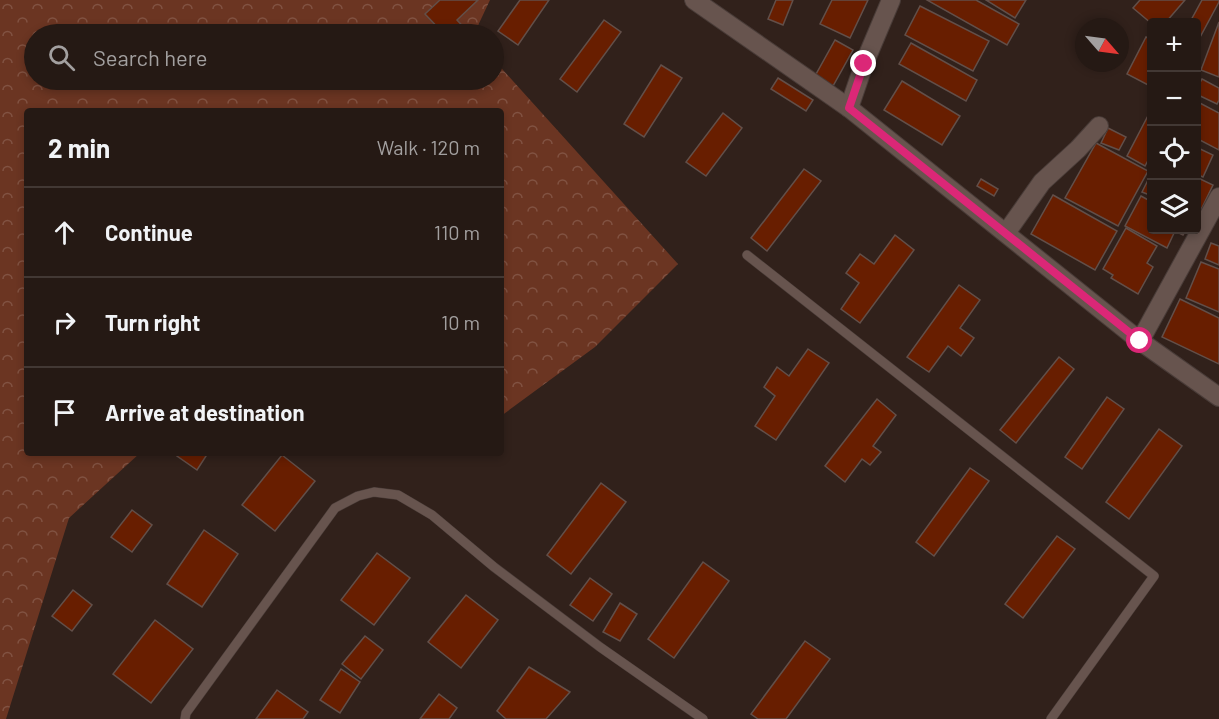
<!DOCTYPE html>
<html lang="en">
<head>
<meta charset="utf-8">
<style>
  body { margin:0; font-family:Barlow,sans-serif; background:#2d221d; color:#f1f3f6 }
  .controls { position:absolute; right:18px; top:18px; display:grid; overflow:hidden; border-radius:6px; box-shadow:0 3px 9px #0003 }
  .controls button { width:54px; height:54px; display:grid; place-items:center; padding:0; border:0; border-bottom:2px solid #423834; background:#251914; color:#f1f3f6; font:30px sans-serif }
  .compass { position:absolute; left:1075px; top:18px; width:54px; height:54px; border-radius:50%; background:#251914; box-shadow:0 3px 9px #0003; rotate:118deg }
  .stop { position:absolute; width:18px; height:18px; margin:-14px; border:4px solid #db2777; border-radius:50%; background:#fff }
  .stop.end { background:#db2777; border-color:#fff; box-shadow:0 2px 6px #0008 }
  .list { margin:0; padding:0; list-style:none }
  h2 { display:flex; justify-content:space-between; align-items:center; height:78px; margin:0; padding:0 24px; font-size:26px }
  h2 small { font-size:20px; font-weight:400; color:#a3a0a0 }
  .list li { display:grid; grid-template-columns:39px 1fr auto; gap:18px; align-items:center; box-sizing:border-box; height:90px; padding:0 24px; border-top:2px solid #423834 }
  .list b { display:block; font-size:22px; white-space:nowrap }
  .list em { font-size:20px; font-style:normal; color:#a3a0a0 }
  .icon { flex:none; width:33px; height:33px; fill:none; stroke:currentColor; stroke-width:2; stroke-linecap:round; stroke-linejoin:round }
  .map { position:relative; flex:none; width:1219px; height:719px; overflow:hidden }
  .search { position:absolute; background:#251914; box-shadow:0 3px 9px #0003; left:24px; top:24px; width:480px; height:66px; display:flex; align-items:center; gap:15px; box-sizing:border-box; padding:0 21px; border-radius:33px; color:#a3a0a0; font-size:22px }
  .panel { position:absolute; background:#251914; box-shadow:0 3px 9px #0003; left:24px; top:108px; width:480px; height:348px; border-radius:6px }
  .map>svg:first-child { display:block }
  .forest { fill:url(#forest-crowns) }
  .building { fill:#681e00; stroke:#624f49; stroke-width:1.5 }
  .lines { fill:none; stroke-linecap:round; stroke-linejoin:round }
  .lane-casing { stroke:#493c38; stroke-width:10 }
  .street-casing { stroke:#493c38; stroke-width:20 }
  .lane { stroke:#67544e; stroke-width:9 }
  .street { stroke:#67544e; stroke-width:18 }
  .route { stroke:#db2777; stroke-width:8 }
</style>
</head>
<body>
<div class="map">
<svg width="1219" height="719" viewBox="0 0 1219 719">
  <defs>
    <pattern id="forest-crowns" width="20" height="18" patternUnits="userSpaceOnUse" patternTransform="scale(1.5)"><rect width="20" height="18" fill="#6b3522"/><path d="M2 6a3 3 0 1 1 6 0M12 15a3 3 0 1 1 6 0" fill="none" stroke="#815242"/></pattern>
  </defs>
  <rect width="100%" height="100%" fill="#31211b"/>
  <path class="forest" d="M0 0H490L474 34H34V80H494V60L678 264 595 347 501 416V111H27V453H140L69 518 6 719H0Z"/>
  <g class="building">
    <path d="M440 0H478L457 20 470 34H444L425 14Z"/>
    <path d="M520 0H549L518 45 498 31Z"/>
    <path d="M776 0H793L783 25 768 19Z"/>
    <path d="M832 0H868L850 38 820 24Z"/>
    <path d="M927 0H976L1019 24 1007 45Z"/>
    <path d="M986 0H1026L1015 18Z"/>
    <path d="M1140 0H1185L1166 22H1152V24L1133 8Z"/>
    <path d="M1202 0H1219V2L1199 39 1196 38V22H1190Z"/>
    <path d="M920 6 989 41 973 71 905 35Z"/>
    <path d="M604 20 621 32 577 92 560 79Z"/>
    <path d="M1219 22V77L1201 70Z"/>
    <path d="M1146 37 1152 40V87L1127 74Z"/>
    <path d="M835 40 853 50 833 86 815 76Z"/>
    <path d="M911 43 977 80 966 101 899 64Z"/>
    <path d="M661 65 682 78 644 137 624 124Z"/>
    <path d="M778 78 813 100 806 111 771 89Z"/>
    <path d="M1202 79 1219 88V100L1217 104 1196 94V90Z"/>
    <path d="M902 81 960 116 942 145 884 110Z"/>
    <path d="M1196 101 1219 113V150L1196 138Z"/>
    <path d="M1152 108V153L1145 166 1127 156Z"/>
    <path d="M723 113 742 128 706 176 686 162Z"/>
    <path d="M1108 128 1126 137 1119 150 1101 143Z"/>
    <path d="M1096 143 1148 171 1118 226 1065 198Z"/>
    <path d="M1196 147 1213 155 1203 177 1196 174Z"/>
    <path d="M804 169 821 181 767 251 751 238Z"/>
    <path d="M1152 172V196L1142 192Z"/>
    <path d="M1196 177 1213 185 1197 218 1196 217Z"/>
    <path d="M981 179 998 189 994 196 977 186Z"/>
    <path d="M1053 195 1117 231 1095 270 1031 234Z"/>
    <path d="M1141 196 1152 202V230H1186L1183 235 1175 231 1167 248 1125 226Z"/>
    <path d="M1126 228 1157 246 1147 263 1153 267 1138 294 1111 278 1113 275 1103 269Z"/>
    <path d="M895 235 914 250 860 323 841 309 859 283 846 273 860 254 874 264Z"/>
    <path d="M1211 243 1219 246V265L1205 259Z"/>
    <path d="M1201 262 1219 269V312L1186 298Z"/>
    <path d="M959 285 980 300 960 328 974 338 961 356 948 346 929 372 907 357Z"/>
    <path d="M1180 299 1219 318V364L1162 337Z"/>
    <path d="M808 349 829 363 776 440 755 426 775 396 764 387 777 367 789 376Z"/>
    <path d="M1059 357 1074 369 1016 443 1000 430Z"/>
    <path d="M1107 397 1124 409 1082 469 1065 457Z"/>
    <path d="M877 399 896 415 873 446 881 452 870 465 862 459 845 482 825 466Z"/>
    <path d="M1159 429 1182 446 1129 519 1106 502Z"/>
    <path d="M179 453H208L197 470 177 456Z"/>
    <path d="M282 455 315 481 275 531 242 505Z"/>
    <path d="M970 468 989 481 934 556 916 542Z"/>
    <path d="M601 483 626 502 571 574 547 555Z"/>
    <path d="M132 510 152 525 132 552 111 537Z"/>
    <path d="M204 530 238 554 202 607 167 584Z"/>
    <path d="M1057 536 1075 549 1023 618 1005 604Z"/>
    <path d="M377 553 410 578 374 625 341 600Z"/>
    <path d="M703 562 729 581 674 658 648 639Z"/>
    <path d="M590 578 612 594 593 621 570 605Z"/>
    <path d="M73 590 92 605 72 631 52 616Z"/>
    <path d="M466 595 498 620 461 668 428 642Z"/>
    <path d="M620 603 637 614 620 641 603 632Z"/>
    <path d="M155 620 193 649 151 703 113 674Z"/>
    <path d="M365 636 383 650 361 679 342 664Z"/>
    <path d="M805 641 830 659 786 719H758L751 714Z"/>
    <path d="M529 667 570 692 546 719H506L497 711Z"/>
    <path d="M341 669 360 682 340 713 320 700Z"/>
    <path d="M277 690 308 712 303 719H256Z"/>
    <path d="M439 694 457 708 449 719H420Z"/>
  </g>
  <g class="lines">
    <defs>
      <g id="lane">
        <path d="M747 255 1154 576 1051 719"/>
        <path d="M185 719 186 713 335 508 358 496 374 492 398 495 432 515 494 567 600 647 703 719"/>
      </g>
      <g id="street">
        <path d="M694 0 849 108 1140 341 1219 397"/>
        <path d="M849 108 864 64 891 0"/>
        <path d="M1006 233 1042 182 1078 149 1099 126"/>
        <path d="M1140 341 1219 197"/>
      </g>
    </defs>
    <use href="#lane" class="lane-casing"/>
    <use href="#street" class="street-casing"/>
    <use href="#lane" class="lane"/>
    <use href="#street" class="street"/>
  </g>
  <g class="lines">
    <path class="route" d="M864 64 849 108 1140 341"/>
  </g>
</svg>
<div class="controls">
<button>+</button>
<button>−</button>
<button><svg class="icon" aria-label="locate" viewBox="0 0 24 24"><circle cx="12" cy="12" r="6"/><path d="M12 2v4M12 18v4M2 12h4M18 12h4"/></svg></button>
<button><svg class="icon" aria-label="layers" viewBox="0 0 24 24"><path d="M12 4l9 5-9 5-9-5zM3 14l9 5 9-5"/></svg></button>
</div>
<svg class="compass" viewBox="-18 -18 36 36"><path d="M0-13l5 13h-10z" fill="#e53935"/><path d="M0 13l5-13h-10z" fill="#a3a0a0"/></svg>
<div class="stop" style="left:1140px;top:341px"></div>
<div class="stop end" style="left:864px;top:64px"></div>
<div class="search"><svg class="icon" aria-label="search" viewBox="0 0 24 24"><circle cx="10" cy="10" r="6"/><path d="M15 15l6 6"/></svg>Search here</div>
<section class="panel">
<h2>2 min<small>Walk · 120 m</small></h2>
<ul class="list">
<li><svg class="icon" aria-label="ahead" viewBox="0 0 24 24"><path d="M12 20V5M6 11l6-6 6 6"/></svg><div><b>Continue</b></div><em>110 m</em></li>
<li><svg class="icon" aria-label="right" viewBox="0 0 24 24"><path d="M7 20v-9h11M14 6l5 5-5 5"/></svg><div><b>Turn right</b></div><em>10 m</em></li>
<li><svg class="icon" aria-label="arrive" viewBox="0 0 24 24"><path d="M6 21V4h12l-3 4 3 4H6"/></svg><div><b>Arrive at destination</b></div></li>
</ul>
</section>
</div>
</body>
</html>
